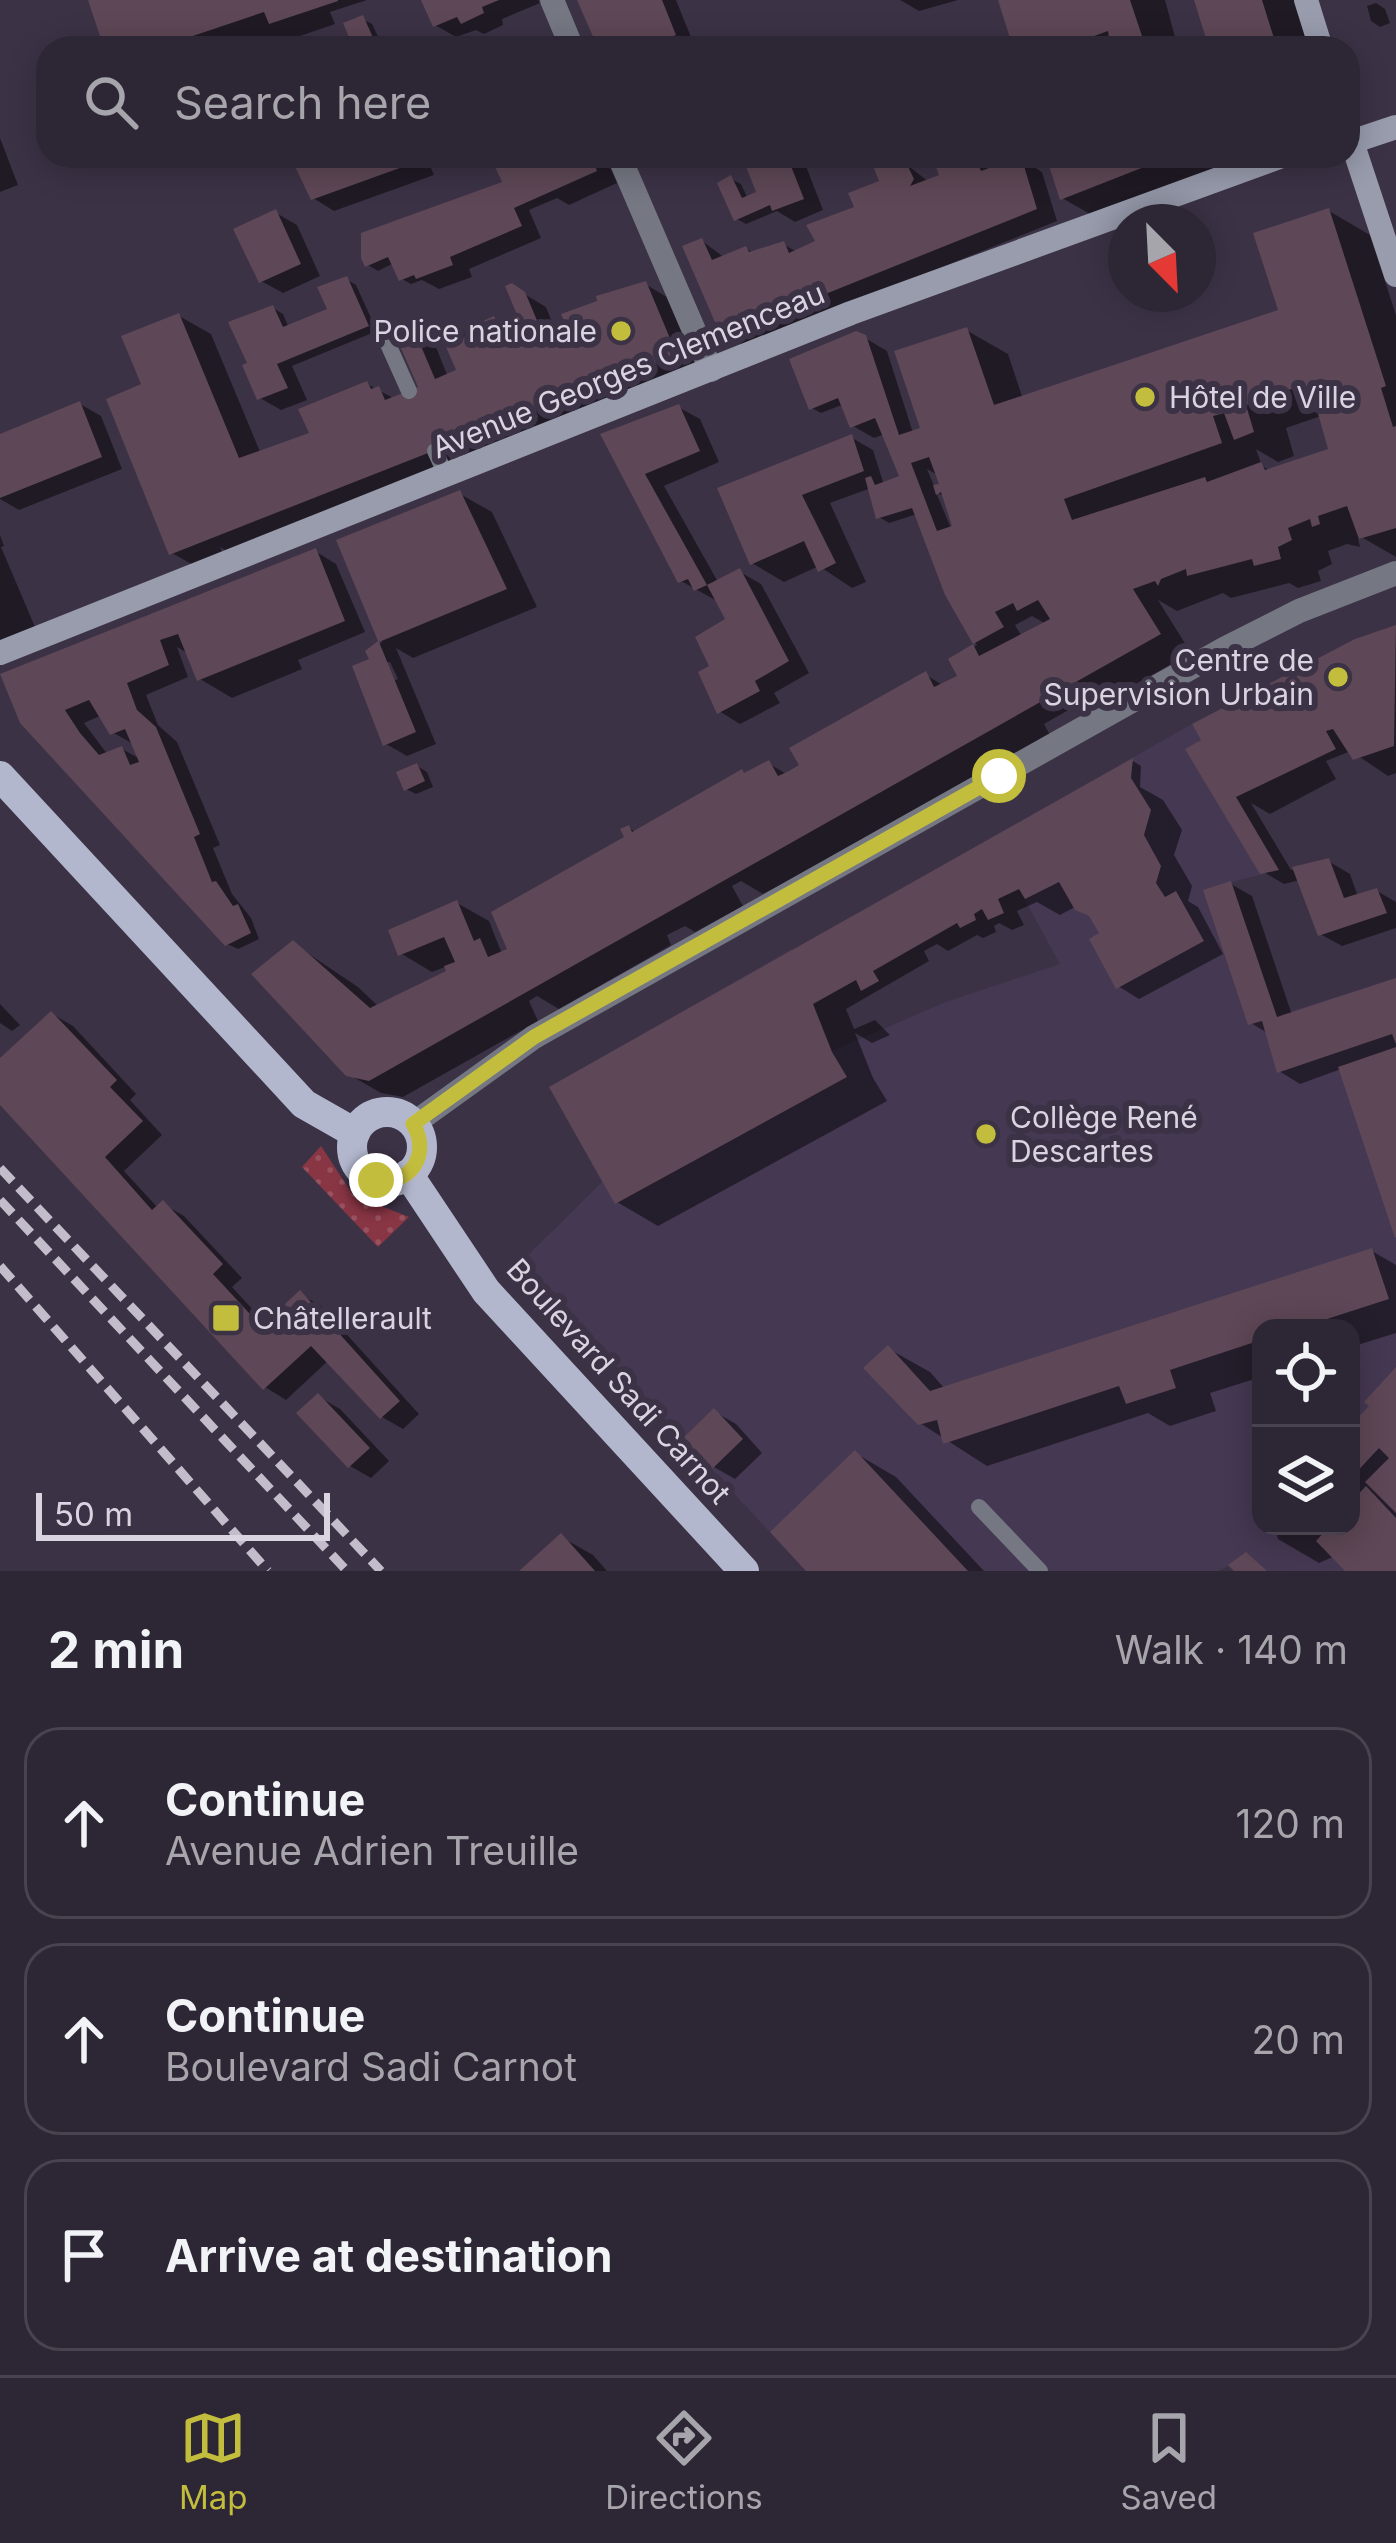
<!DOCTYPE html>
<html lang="en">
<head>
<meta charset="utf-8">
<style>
  body { margin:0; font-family:Inter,sans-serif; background:#393240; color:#f1f3f6 }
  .controls { position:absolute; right:36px; bottom:36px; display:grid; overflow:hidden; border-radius:24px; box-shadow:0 6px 30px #0003 }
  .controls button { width:108px; height:108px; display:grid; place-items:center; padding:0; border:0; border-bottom:3px solid #48434f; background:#2d2634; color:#f1f3f6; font:60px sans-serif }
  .compass { position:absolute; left:1108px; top:204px; width:108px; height:108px; border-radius:50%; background:#2d2634; box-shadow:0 6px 30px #0003; rotate:156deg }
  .scale { position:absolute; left:36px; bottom:30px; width:294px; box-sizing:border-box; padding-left:12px; border:6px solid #dad4e1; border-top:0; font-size:33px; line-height:42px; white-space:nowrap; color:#dad4e1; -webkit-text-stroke:9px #3c3246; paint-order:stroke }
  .stop { position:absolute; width:36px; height:36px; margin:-27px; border:9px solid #c3bd3e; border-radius:50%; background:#fff }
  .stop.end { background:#c3bd3e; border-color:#fff; box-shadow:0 3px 12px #0008 }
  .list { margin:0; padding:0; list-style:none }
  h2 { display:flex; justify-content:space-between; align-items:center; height:156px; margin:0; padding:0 48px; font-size:51px }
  h2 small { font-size:39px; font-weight:400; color:#a7a5ac }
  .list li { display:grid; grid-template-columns:78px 1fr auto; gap:36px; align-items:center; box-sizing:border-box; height:192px; margin:0 24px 24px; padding:0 24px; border:3px solid #48434f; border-radius:36px }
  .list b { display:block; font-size:45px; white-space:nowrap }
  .list p { margin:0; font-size:39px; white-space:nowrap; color:#a7a5ac }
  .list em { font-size:39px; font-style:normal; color:#a7a5ac }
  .icon { flex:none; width:66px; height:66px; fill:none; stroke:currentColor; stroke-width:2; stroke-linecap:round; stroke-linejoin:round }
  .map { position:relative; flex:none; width:1396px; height:1571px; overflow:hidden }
  .search { position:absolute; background:#2d2634; box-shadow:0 6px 30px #0003; left:36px; right:36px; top:36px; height:132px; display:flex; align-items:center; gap:30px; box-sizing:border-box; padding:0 42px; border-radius:36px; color:#a7a5ac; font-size:45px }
  .sheet { height:804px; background:#2d2634 }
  nav { display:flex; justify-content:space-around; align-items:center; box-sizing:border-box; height:168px; border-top:3px solid #48434f; background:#2d2634; font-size:33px; color:#a7a5ac }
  nav a { display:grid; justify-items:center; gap:6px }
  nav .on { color:#c3bd3e }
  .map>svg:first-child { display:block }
  .built { fill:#453852; fill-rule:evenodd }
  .grass { fill:url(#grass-dots) }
  .shadow { fill:#0007; fill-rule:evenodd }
  .building { fill:#5e4756; fill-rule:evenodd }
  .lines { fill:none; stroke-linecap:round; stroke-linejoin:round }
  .service { stroke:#757883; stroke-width:16 }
  .minor { stroke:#757883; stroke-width:24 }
  .tertiary { stroke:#757883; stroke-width:24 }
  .secondary { stroke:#989cad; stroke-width:24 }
  .primary { stroke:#b3b7ce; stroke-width:30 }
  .rail { stroke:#c3bcca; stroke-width:9; stroke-dasharray:18 9; stroke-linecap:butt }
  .route { stroke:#c3bd3e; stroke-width:15 }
  .poi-dot { fill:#c3bd3e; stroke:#3c3246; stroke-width:4.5 }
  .labels { text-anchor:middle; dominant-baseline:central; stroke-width:12; stroke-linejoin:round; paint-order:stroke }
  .poi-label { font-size:30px; fill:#dad4e1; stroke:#3c3246; text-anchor:start }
  .street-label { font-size:30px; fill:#dad4e1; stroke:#3c3246 }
</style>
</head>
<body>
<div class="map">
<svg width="1396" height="1571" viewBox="0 0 1396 1571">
  <defs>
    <pattern id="grass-dots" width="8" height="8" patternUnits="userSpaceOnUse" patternTransform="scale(3)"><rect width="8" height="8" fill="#883544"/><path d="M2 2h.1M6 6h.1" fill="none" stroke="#98515f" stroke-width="1.8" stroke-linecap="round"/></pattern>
  </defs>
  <rect width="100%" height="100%" fill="#3c3246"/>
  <path class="built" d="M1192 724 1279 870 1231 882 1276 1016 1396 978V1451L1366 1482 1396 1513V1571H1234L1228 1566 1218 1571H806L520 1263 602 1182 549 1087 792 949 832 1051 946 1002 1060 964 991 838ZM1261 1328H1351V1526H1261Z"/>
  <path class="grass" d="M321 1146 353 1195 409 1217 378 1247 302 1167Z"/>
  <g class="shadow">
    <path d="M91 0H367L330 12 335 24 265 48H107Z"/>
    <path d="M424 0H538L540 3 502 19 503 25 484 34 476 30 456 37 435 25Z"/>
    <path d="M581 0H676L695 47 601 48Z"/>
    <path d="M900 0H958L919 11Z"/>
    <path d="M1001 0H1165L1178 48H1016Z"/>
    <path d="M1198 0H1294L1310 48H1182L1202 42 1212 47Z"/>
    <path d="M1376 3 1385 9 1390 23 1380 27 1371 21 1367 6Z"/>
    <path d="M362 19 372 24 382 45 361 48 355 45Z"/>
    <path d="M0 138 18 185 0 192Z"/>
    <path d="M271 156H458L430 166 434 175 334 211 313 198 295 161 283 167Z"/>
    <path d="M459 156H488L470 162Z"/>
    <path d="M494 156H534L537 164 554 156H605L617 183 569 205 557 198 529 210 541 238 469 269 472 277 439 289 422 280 411 284 402 279 394 263 378 271 368 265 509 189Z"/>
    <path d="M652 156H682L666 164Z"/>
    <path d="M745 156H813L804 161 823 210 795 222 777 211 746 224 737 219 731 179 741 184 748 199 763 193Z"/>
    <path d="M872 156H906L911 168 929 182 943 177 935 156H990L995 169 1021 159 1042 172 1057 221 745 346 723 334 702 241 725 258 746 249 755 253 783 244 797 252 819 242 883 182Z"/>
    <path d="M1049 156H1222L1215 159 1221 176 1104 222 1062 198Z"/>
    <path d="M1329 211 1370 235 1396 315V557L1363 538 1358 539 1360 547 1347 544 1328 551 1332 564 1318 571 1321 581 1298 588 1289 583 1231 598 1223 593 1177 611 1158 600 1191 653 1118 694 1107 688 1044 724 1054 742 763 894 741 881 732 886 743 906 695 932 685 926 667 935 671 945 559 1009 537 996 529 1001 538 1021 403 1097 381 1093 348 1074 294 944 358 987 379 1007 461 969 458 962 432 972 400 953 457 903 489 921 502 954 623 841 629 828 637 833 768 763 788 775 926 675 944 686 961 677 952 660 977 645 948 593 919 518 914 515 889 523 879 517 871 488 830 503 866 582 852 588 819 566 784 582 752 563 721 490 852 438 873 450 884 485 903 478 885 434 874 438 853 426 844 404 821 413 812 408 865 338 887 351 913 433 923 430 966 330 1008 354 1023 399 1281 312ZM1321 416 1336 449 1271 471 1262 466 1256 449 1278 462 1294 456 1286 428ZM927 469 939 476 942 485 935 488ZM936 492 946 497 956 529 952 531ZM1032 616 1046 624 1022 637 1015 625Z"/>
    <path d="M276 213 297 225 320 276 283 293 261 281Z"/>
    <path d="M346 279 356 285 377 331 292 366 307 400 281 410 260 398 273 308 283 314 289 328 331 310Z"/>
    <path d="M645 284 677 303 707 373 468 457 457 451 448 454 456 472 238 558 220 547 223 553 193 565 172 553 144 386 179 316 211 334 261 454 313 435 367 384 395 399 422 388 415 335 436 347 448 377 460 372 449 324 472 337 486 331 493 319 505 326 522 318 511 286 546 307 557 335Z"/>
    <path d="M80 404 101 416 122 469 19 510 0 499V437Z"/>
    <path d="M678 407 700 419 719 462 664 486 718 582 740 572 761 584 809 673 774 693 780 703 740 724 719 711 715 666 729 620 717 601 681 581 604 436Z"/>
    <path d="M460 494 492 512 537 607 413 658 396 648 436 744 407 756 386 744 369 652 382 642 340 541ZM384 662H390L398 679 393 681Z"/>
    <path d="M0 535 4 546 1 547 35 627 0 641Z"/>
    <path d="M315 551 336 564 365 632 298 660 302 669 232 698 200 679 189 654 177 647 188 677 146 695 158 725 177 742 220 845 213 848 232 894 251 918 259 939 238 949 227 944 2 676ZM102 715 112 732 135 745 142 760 122 749 108 755 84 723Z"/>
    <path d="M1396 629V773L1388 776 1351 751 1326 761 1336 779 1270 814 1251 803 1291 870 1328 861 1350 874 1358 897 1377 891 1396 902V928L1342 946 1320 934 1300 880 1284 884 1262 871 1189 750 1356 642Z"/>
    <path d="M1133 761 1141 766 1140 787 1163 800 1182 830 1174 855 1192 886 1188 901 1198 907 1223 954 1139 999 1118 986 1106 933 1094 918 1075 907 1060 915 1037 902 1017 911 1024 925 1012 930 999 923 994 926 996 932 983 938 977 935 948 951 937 944 924 951 929 961 846 1009 854 1029 875 1020 890 1035 872 1043 855 1033 873 1078 887 1101 658 1226 617 1202 553 1088Z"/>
    <path d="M417 766 427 772 433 787 416 794 406 789Z"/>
    <path d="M1231 884 1252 896 1292 1015 1396 981V1230L1341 1069 1300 1084 1279 1071 1269 1034 1251 1023Z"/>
    <path d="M0 1004 20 1025 12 1031 0 1023Z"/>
    <path d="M52 1014 73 1026 136 1094 130 1100 162 1135 124 1171 158 1208 163 1204 184 1216 242 1278 232 1287 267 1325 300 1294 321 1306 419 1414 403 1429 382 1417 329 1360 286 1400 265 1387 0 1101V1062Z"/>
    <path d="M1372 1251 1396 1265V1333L1351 1347V1328H1261V1377L1210 1393 1216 1411 1170 1426 1148 1413 987 1466 920 1423 889 1349 930 1372 945 1389Z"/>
    <path d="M1396 1371V1571H1349L1335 1556 1319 1563 1278 1539 1274 1526H1351V1430Z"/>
    <path d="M319 1397 340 1409 389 1461 371 1478 350 1466Z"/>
    <path d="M715 1412 736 1424 762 1453 735 1479 714 1467Z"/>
    <path d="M855 1453 896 1477 984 1571H810Z"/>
    <path d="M561 1537 593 1555 607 1571H524Z"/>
  </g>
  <g class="building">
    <path d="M88 0H338V1L269 24 264 12 181 40 184 48H104Z"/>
    <path d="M421 0H499L482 7 484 13 461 24 457 17 433 27Z"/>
    <path d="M577 0H662L676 35 658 42 661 48H598Z"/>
    <path d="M998 0H1130L1146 48H1084L1109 38 1108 31 1061 48H1013Z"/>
    <path d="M1194 0H1262L1277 48H1209Z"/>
    <path d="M363 15 374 40 353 47 343 23Z"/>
    <path d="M290 156H433L311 200Z"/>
    <path d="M490 156H528L531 163 547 156H591L597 171 514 208 522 226 450 257 453 265 416 279 414 275 399 281 388 257 365 267 361 258V233L502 182Z"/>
    <path d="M742 156H787L804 199 772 211 770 205 734 221 717 183 731 175 742 198 756 192Z"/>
    <path d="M869 156H892L896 166 906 162 914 179 910 186 939 175 932 156H975L981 171 1021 156 1037 209 721 336 682 246 702 238 712 260 746 246 749 252 784 241 789 253 815 241 806 225 854 207 848 193 879 181Z"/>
    <path d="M1046 156H1172L1060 200Z"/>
    <path d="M1329 208 1386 386 1381 388 1393 427 1396 426V528L1359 539 1347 506 1318 516 1320 524 1312 527 1310 519 1288 528 1292 540 1278 547 1281 559 1254 566 1252 559 1187 576 1186 569 1161 579 1158 586 1155 581 1133 589 1161 634 369 1081 346 1076 251 974 293 940 370 1008 446 971 444 966 455 962 444 937 398 956 388 930 457 900 474 941 480 938 488 957 507 949 491 912 624 837 620 829 629 825 632 832 742 769 744 773 769 760 778 776 789 771 799 765 789 748 926 671 934 687 957 676 948 659 973 644 945 595 912 508 876 519 865 478 871 476 875 485 899 476 875 418 850 428 838 398 809 410 789 359 856 331 866 335 899 435 920 428 894 351 967 327 994 405 1278 310 1253 233ZM1303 385 1311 413 1317 410 1328 449 1265 470 1261 462 1207 482 1205 477 1072 520 1064 499 1222 443 1213 416 1224 413 1234 440 1254 432 1246 405ZM929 457 939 484 933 485 936 495 941 492 952 526 937 531 911 463ZM1038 600 1050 619 979 656 973 644 1004 627 995 612 1013 603 1017 611Z"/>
    <path d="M276 209 301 264 259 283 233 229Z"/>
    <path d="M347 276 369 326 277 364 288 388 257 400 242 365 247 363 228 322 273 305 283 327 327 309 317 287Z"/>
    <path d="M646 281 677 355 169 555 106 399 141 384 121 336 179 313 239 458 309 433 298 409 367 381 371 389 379 386 385 400 418 387 397 339 415 332 435 379 456 370 437 326 449 320 458 339 482 330 479 323 494 316 498 326 518 317 505 286 512 283 525 292 544 337 567 328 561 314 597 301 596 296Z"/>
    <path d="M80 401 102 457 0 498V434Z"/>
    <path d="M679 404 700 451 645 474 707 585 694 591 688 579 678 583 600 434Z"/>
    <path d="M852 434 864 471 802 495 836 563 818 572 804 541 750 565 717 488Z"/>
    <path d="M460 490 507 589 379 642 416 732 383 746 352 666 369 659 365 651 378 641 336 540Z"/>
    <path d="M316 548 345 621 197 681 178 634 160 640 169 665 127 683 137 710 156 727 200 834 194 837 212 882 216 881 233 906 238 904 251 933 225 946 20 723 0 674ZM89 700 110 735 125 729 139 762 130 765 122 746 99 755 80 733 65 710Z"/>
    <path d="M740 568 789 661 755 681 760 691 717 714 698 672 709 666 695 637 725 619 707 585Z"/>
    <path d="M1396 625 1394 746 1353 760 1333 729 1326 731 1336 749 1236 797 1279 870 1260 874 1185 749 1201 740 1192 724 1355 639Z"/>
    <path d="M1133 758 1131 778 1151 810 1144 835 1161 866 1156 883 1165 897 1176 891 1204 941 1116 989 1089 939 1099 933 1089 916 1075 910 1059 882 1025 899 1019 889 998 899 1004 913 988 920 982 909 974 914 976 920 960 928 957 923 873 971 879 981 861 991 856 980 813 1004 832 1052 847 1077 615 1204 549 1087Z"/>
    <path d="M417 763 425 781 404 791 396 772Z"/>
    <path d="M1329 858 1344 898 1377 888 1387 913 1318 936 1292 867Z"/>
    <path d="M1231 881 1277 1017 1396 978V1044L1392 1034 1277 1073 1262 1021 1248 1025 1203 890Z"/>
    <path d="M51 1011 117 1080 110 1087 143 1121 105 1157 152 1210 163 1200 223 1264 213 1274 261 1326 300 1290 400 1401 380 1419 311 1346 263 1390 0 1105V1058Z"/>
    <path d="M1396 1047V1237L1395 1238 1338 1067Z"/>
    <path d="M1372 1248 1389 1299 1299 1328H1261V1340L1170 1370 1176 1388 1126 1404 1119 1386 943 1444 937 1420 918 1425 863 1368 888 1345 930 1391Z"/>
    <path d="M1396 1367V1513L1365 1482 1389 1458 1379 1448 1351 1478V1425L1369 1406 1364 1402Z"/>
    <path d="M318 1393 370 1448 348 1468 296 1413Z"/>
    <path d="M714 1408 743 1439 712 1469 683 1438Z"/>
    <path d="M855 1450 968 1571H806L770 1532Z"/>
    <path d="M1366 1486 1396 1518V1571H1345L1316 1541 1330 1526H1351V1502Z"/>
    <path d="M561 1533 595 1571H519Z"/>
    <path d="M1246 1552 1267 1571H1234L1228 1565Z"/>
  </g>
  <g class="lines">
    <g class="service">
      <path d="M383 333 409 391"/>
      <path d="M435 451 446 475"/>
      <path d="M979 1507 1040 1571"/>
    </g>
    <g class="minor">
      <path d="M552 0 572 48"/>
      <path d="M619 156 711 370"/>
    </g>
    <path class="tertiary" d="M413 1124 534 1037 1224 649 1299 611 1396 573"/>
    <g class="secondary">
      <path d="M1306 0 1321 48"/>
      <path d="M1348 130 1396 275"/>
      <path d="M1348 143 1396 127"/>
      <path d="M0 653 851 313 1282 156"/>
    </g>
    <g class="primary">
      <path d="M0 776 304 1104 355 1133"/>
      <circle cx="387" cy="1147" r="35"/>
      <path d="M408 1174 486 1291 744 1571"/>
    </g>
    <g class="rail">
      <path d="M0 1168 381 1571"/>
      <path d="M0 1200 347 1571"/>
      <path d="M0 1266 268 1571"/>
    </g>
  </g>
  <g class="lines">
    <path class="route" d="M376 1180C411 1186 431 1154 413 1124L534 1037 999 776"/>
  </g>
  <g class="poi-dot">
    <circle cx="621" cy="331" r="12"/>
    <circle cx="1145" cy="397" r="12"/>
    <circle cx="1338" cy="677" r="12"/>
    <circle cx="986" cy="1134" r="12"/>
    <rect x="211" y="1303" width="30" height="30" rx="6"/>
  </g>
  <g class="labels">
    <g class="poi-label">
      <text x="597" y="331" text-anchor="end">Police nationale</text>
      <text x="1169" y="397">Hôtel de Ville</text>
      <text x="1314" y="660" text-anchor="end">Centre de<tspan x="1314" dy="34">Supervision Urbain</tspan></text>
      <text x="1010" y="1117">Collège René<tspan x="1010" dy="34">Descartes</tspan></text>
      <text x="253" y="1318">Châtellerault</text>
    </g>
    <g class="street-label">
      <text transform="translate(628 370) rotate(-22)">Avenue Georges Clemenceau</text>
      <text transform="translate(619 1381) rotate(48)">Boulevard Sadi Carnot</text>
    </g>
  </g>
</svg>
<div class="controls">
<button><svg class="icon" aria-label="locate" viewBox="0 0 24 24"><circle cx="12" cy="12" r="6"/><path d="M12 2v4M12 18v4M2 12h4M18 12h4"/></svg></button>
<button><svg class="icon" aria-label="layers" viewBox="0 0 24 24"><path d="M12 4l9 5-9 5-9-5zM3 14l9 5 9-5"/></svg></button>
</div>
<svg class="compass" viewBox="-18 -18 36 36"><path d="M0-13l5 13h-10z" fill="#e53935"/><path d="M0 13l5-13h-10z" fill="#a7a5ac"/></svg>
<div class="scale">50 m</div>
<div class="stop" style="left:999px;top:776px"></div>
<div class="stop end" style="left:376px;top:1180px"></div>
<div class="search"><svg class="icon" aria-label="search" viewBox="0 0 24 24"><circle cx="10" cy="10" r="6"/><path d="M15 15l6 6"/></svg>Search here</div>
</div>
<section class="sheet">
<h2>2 min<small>Walk · 140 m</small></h2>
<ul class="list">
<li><svg class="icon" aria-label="ahead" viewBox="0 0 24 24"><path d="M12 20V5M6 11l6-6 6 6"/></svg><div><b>Continue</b><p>Avenue Adrien Treuille</p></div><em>120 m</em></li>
<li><svg class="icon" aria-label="ahead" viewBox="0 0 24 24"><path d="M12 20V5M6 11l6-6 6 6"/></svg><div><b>Continue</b><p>Boulevard Sadi Carnot</p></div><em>20 m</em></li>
<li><svg class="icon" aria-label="arrive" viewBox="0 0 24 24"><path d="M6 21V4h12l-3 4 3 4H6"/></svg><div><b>Arrive at destination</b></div></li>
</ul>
</section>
<nav>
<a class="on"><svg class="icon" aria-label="map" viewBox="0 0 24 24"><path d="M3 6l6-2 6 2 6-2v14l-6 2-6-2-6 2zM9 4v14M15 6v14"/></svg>Map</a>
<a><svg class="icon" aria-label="directions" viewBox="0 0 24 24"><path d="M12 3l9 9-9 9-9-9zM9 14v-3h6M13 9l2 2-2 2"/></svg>Directions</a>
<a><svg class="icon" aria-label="saved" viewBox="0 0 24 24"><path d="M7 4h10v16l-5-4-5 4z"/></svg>Saved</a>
</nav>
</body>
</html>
